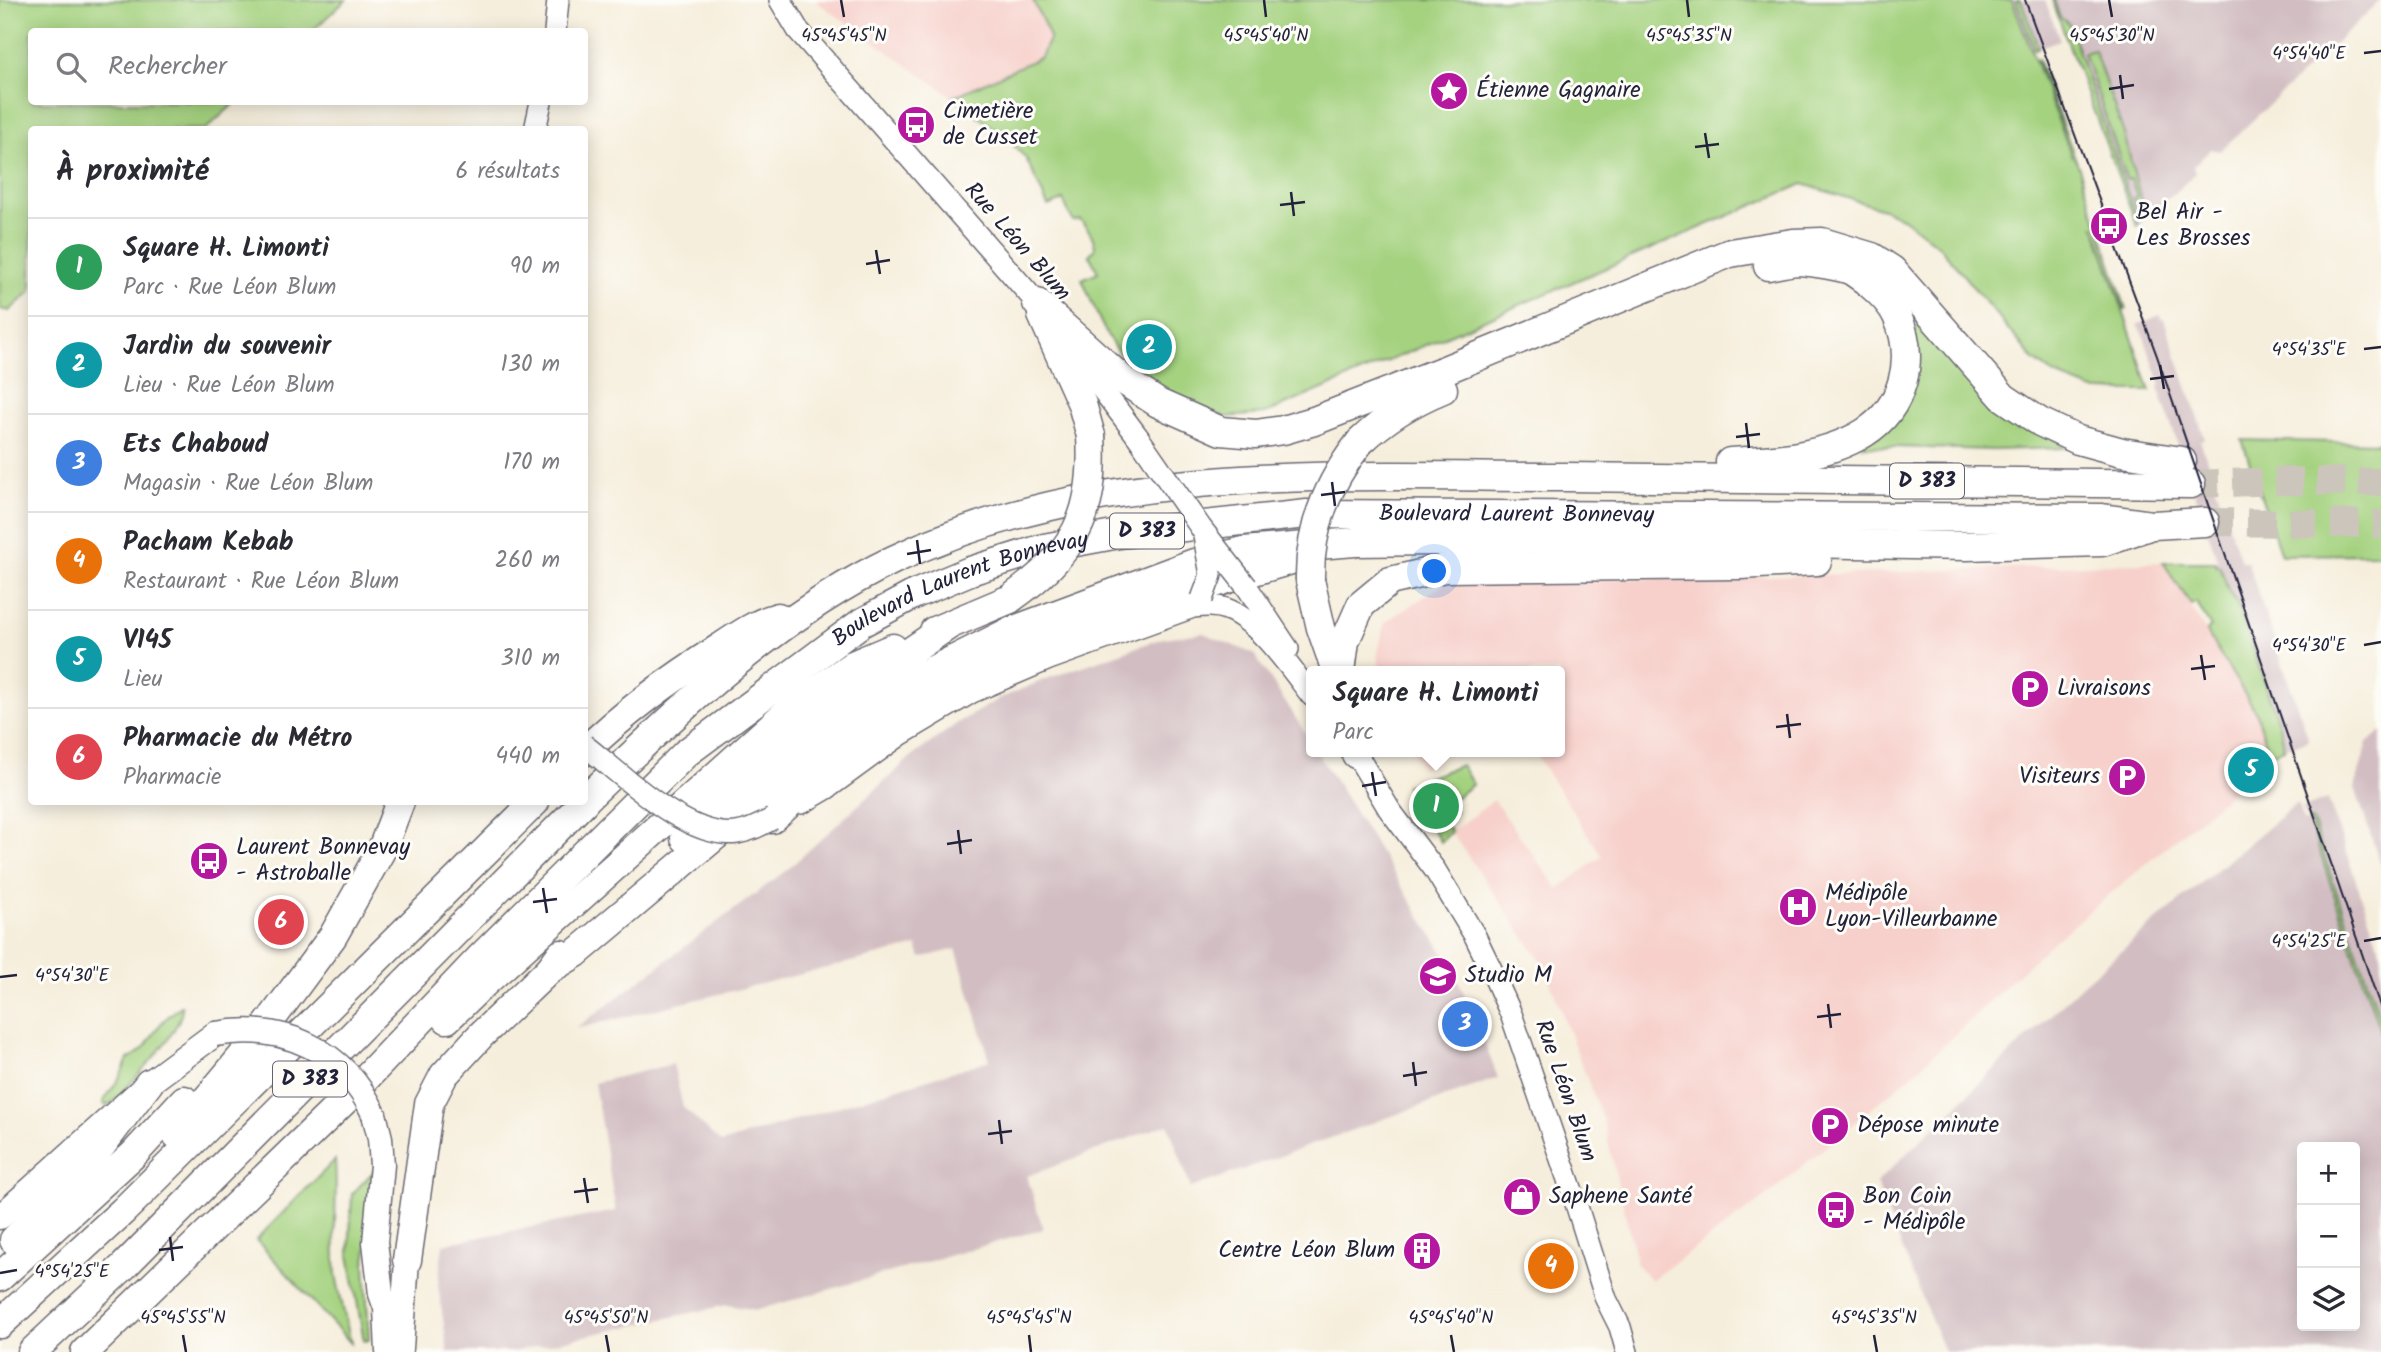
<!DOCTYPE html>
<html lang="fr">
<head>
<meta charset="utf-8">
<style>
  body { margin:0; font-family:Kalam,sans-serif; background:#f2f2f3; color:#2b2b33 }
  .controls { position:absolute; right:21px; bottom:21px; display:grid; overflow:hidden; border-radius:7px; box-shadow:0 4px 18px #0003 }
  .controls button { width:63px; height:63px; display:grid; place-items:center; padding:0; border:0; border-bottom:2px solid #e1e1e2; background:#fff; color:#2b2b33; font:35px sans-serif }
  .you { position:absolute; left:1435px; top:572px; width:24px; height:24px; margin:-18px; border:5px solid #fff; border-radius:50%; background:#1a73e8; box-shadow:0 0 0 10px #1a73e833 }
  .badge { display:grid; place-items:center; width:46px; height:46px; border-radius:50%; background:#1a73e8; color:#fff; font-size:23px; font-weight:700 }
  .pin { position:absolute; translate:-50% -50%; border:4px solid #fff; box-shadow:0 2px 7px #0006 }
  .popup { position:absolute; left:1306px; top:666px; width:259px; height:91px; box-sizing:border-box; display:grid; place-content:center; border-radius:7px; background:#fff; filter:drop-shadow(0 2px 5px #0005); font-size:23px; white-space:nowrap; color:#7c7c81 }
  .popup b { font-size:26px; color:#2b2b33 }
  .popup::after { content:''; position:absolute; left:50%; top:100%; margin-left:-14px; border:14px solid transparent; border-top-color:#fff }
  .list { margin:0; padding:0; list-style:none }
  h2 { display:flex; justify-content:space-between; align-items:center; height:91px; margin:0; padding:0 28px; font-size:30px }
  h2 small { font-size:23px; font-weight:400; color:#7c7c81 }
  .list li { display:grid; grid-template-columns:46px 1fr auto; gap:21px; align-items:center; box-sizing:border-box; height:98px; padding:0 28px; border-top:2px solid #e1e1e2 }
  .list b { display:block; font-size:26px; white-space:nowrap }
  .list p { margin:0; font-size:23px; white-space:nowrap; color:#7c7c81 }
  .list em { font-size:23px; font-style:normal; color:#7c7c81 }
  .icon { flex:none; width:38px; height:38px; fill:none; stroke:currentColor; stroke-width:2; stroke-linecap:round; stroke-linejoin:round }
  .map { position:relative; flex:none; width:2381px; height:1352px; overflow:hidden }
  .search { position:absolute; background:#fff; box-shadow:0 4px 18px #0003; left:28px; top:28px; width:560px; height:77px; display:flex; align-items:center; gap:18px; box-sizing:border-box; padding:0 24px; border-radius:7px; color:#7c7c81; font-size:26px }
  .panel { position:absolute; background:#fff; box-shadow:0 4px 18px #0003; left:28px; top:126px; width:560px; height:679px; border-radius:7px }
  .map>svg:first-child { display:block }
  .built { fill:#f7d0cb }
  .industrial { fill:#d2bec2; fill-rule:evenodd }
  .green { fill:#a4d27f; stroke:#637a5d; stroke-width:2 }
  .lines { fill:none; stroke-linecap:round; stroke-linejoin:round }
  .highway-tunnel { stroke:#ccc5bc; stroke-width:28; stroke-dasharray:28 14; stroke-linecap:butt }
  .secondary-casing { stroke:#6c6973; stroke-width:24 }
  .primary-casing { stroke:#6c6973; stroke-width:27 }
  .highway-casing { stroke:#6c6973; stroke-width:31 }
  .secondary { stroke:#fff; stroke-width:21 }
  .primary { stroke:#fff; stroke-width:24 }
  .highway { stroke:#fff; stroke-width:28 }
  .tram { stroke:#22223b; stroke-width:2 }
  .secondary-bridge-casing { stroke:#6c6973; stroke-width:24; stroke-linecap:butt }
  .primary-bridge-casing { stroke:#6c6973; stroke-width:27; stroke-linecap:butt }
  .highway-bridge-casing { stroke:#6c6973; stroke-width:31; stroke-linecap:butt }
  .secondary-bridge { stroke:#fff; stroke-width:21 }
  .primary-bridge { stroke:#fff; stroke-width:24 }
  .highway-bridge { stroke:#fff; stroke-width:28 }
  .ticks { fill:none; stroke:#22223b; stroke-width:2.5 }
  .labels { text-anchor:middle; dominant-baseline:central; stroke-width:6; stroke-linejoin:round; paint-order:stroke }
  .shield { fill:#fdfcf7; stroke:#646373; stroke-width:2 }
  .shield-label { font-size:21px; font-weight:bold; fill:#22223b }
  .poi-label { font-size:23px; fill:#22223b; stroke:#fdfcf7; text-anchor:start }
  .street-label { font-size:23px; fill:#22223b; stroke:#fdfcf7 }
  .ticks-label { font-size:18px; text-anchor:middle; fill:#22223b; stroke:#fdfcf7; stroke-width:6; stroke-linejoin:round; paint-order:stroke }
</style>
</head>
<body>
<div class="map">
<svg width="2381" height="1352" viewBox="0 0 2381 1352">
  <rect width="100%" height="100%" fill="#fdfcf7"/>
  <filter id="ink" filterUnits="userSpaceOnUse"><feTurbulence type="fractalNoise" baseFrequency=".0143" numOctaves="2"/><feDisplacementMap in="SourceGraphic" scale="14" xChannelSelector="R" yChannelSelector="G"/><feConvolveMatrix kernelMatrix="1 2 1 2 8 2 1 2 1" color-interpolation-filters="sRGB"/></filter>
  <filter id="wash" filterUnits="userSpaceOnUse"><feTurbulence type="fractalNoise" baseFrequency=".00686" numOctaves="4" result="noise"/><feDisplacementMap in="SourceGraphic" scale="28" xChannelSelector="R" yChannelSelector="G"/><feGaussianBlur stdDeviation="1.57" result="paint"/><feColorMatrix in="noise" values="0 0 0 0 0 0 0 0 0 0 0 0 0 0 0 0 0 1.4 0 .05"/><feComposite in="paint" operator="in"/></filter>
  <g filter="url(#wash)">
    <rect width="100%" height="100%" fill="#f6eedc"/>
    <g class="built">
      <path d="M814 0H1033L1050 37 1041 57 953 97Z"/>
      <path d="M2163 562 2257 714 2271 759 2046 948 1912 1075 1763 1199 1651 1280 1637 1265 1603 1120 1543 964 1451 832 1494 800 1558 889 1602 856 1534 752H1560V671H1381L1377 657 1385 622 1452 579H1658L1848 574Z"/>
      <path d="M1413 752H1449L1423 768Z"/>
    </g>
    <g class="industrial">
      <path d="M2012 0H2045L2060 40 2031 50Z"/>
      <path d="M2054 0H2381L2220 151 2211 149 2193 166 2195 174 2139 225 2069 24 2060 17Z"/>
      <path d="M2160 315 2162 320 2164 319 2205 439 2200 440 2241 561H2247L2309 740 2269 754 2257 714 2206 631 2211 627 2196 602 2191 605 2163 562 2218 561 2158 387 2161 385 2143 334 2137 325Z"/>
      <path d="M1203 633 1254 654 1312 743V752H1317L1448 960 1471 1008 1498 1078 1191 1188 1168 1124 1027 1176 1043 1229 757 1310 727 1305 512 1352H448L438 1285 443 1244 616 1211 594 1083 673 1064 683 1107 721 1143 990 1060 956 949 921 958 917 946 575 1029 787 870 910 758 959 722 1001 698 1046 679 1163 638Z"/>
      <path d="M2381 732V866L2355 788 2367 743Z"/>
      <path d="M2328 799 2381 953V1352H1944L1876 1183 2083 984 2164 914 2297 803 2304 822 2308 820 2302 808ZM2302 1147H2355V1326H2302Z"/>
    </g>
    <g class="green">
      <path d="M0 0H346L312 31 32 32V102H236L206 129 32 130 31 291 9 311 0 309Z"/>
      <path d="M1033 0H2012L2072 157 2037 60 2038 59 2079 168 2126 309 2124 310 2094 225 2150 391H2096L2055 375 2034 360 1939 246 1904 219 1886 210 1803 184 1264 414 1226 417 1220 415C1191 403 1146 384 1125 361 1105 338 1094 307 1082 279L1098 272 1089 255 1095 249C1095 239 1088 227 1080 220L1073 221 1063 200 1048 206 1026 158 1004 136 953 97 1041 57 1050 37Z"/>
      <path d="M2016 0H2021L2038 48 2034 49Z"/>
      <path d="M2052 0H2054L2060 17 2069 24 2139 225 2137 226Z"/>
      <path d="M2094 50 2124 134 2145 216 2141 219 2133 198 2137 197 2131 179 2127 180 2084 53Z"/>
      <path d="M1918 325H1924L2065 448 1993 450 1862 446Z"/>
      <path d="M2242 440 2381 443V554L2281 555Z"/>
      <path d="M2163 562H2216V566H2220L2228 590 2236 601 2281 731 2284 749 2269 754 2257 714 2206 631 2211 627 2196 602 2191 605Z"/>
      <path d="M1461 765 1473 784 1450 802 1456 811 1443 821 1451 832 1441 842 1406 786Z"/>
      <path d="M2309 820H2312L2381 1022V1034Z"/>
      <path d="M181 1006H182C184 1031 130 1083 112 1103L106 1106 103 1102 120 1077 128 1059C147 1049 148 1042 159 1026 165 1018 174 1012 181 1006Z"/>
      <path d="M335 1160C338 1198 332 1236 336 1274 340 1297 346 1320 351 1343L256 1240Z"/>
      <path d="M378 1167 365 1264 369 1340 364 1341 349 1255 352 1194Z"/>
    </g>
  </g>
  <g filter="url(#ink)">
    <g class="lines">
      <g class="highway-tunnel">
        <path d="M2191 484 2286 481 2381 482"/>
        <path d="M2205 522 2381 524"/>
      </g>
      <defs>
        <g id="secondary">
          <path d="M780 0 798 30 1037 303 1138 437"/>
          <path d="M555 32 558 0"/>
          <path d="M535 130 541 102"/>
          <path d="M1247 587 1288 649"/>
          <path d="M1355 752 1389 809 1435 870 1475 936 1490 967 1511 1014 1573 1194 1606 1299 1620 1327 1627 1352"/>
          <path d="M802 803 826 789 900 735 972 692 1049 659 1193 607C1204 606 1215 605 1226 609 1258 620 1291 669 1312 696"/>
        </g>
        <g id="primary">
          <path d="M374 1114 380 1138 382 1165 375 1242 381 1294 386 1308 388 1352"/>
          <path d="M0 1217 149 1083 215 1034"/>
          <path d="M401 1348 407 1260"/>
        </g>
        <g id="highway">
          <path d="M1037 303 1123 380 1158 403 1221 431 1256 434 1283 430 1314 421 1447 369 1730 253 1793 243 1822 242 1872 257 1892 270 2003 397 2040 422 2078 440 2122 452 2182 461"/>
          <path d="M1042 315 1082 404 1091 436"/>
          <path d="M1360 442C1385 418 1411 402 1443 389"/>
          <path d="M1730 462C1774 460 1825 457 1864 433 1904 408 1916 358 1897 316 1889 299 1868 281 1852 271 1842 266 1811 262 1800 261 1790 261 1778 264 1768 266"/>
          <path d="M1310 580 1321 628 1336 671"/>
          <path d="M934 631 1010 599"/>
          <path d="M1341 671 1345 641 1361 605 1390 581 1445 568 1740 565 1817 561"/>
          <path d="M584 752C625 712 673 677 721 647 739 635 756 623 778 617"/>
          <path d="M1356 752V754"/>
          <path d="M584 801C678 711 775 617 893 560 1102 460 1342 477 1566 477 1775 478 1983 482 2191 484"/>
          <path d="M772 819C816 780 858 739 907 707 946 682 989 665 1032 648 1119 613 1208 584 1298 558"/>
          <path d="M685 838 818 715 949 625"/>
          <path d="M550 969 576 953 846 726 895 689 1009 632 1194 563 1243 551 1355 542 1586 539 1967 546 2102 542 2146 527"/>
          <path d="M447 1019 480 987 795 705 853 665 893 648"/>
          <path d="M177 1135 256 1040 333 936 382 849 400 802"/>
          <path d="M14 1240 80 1174 149 1083"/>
          <path d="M407 1260 429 1104 444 1075 481 1035 550 969 561 954"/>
          <path d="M0 1277 134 1154 184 1100"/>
          <path d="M0 1324 123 1211 535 802"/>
          <path d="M32 1352 124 1266 584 802"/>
          <path id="s1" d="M85 1352 345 1100 482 956 686 753 861 623 915 594 970 571 1044 548 1119 534 1307 514 2102 518 2153 525 2205 522"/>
        </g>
      </defs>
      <use href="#secondary" class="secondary-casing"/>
      <use href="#primary" class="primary-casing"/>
      <use href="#highway" class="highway-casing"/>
      <use href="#secondary" class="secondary"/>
      <use href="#primary" class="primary"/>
      <use href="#highway" class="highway"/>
      <path class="tram" d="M2025 0 2157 356 2381 1009"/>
      <defs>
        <g id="secondary-bridge">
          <path d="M1138 437 1201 528 1247 587"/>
          <path d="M1202 599 1211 575 1204 536"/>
          <path d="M584 745C622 774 687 840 737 833 750 831 761 825 772 819"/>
        </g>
        <path id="primary-bridge" d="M215 1034C284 1022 344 1050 374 1114"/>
        <g id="highway-bridge">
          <path d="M1310 580C1309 527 1328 483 1360 442"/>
          <path d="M1010 599C1074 553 1096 516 1091 436"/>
        </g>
      </defs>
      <use href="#secondary-bridge" class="secondary-bridge-casing"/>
      <use href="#primary-bridge" class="primary-bridge-casing"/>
      <use href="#highway-bridge" class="highway-bridge-casing"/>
      <use href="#secondary-bridge" class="secondary-bridge"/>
      <use href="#primary-bridge" class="primary-bridge"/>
      <use href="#highway-bridge" class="highway-bridge"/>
    </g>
  </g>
  <path class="ticks" d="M841 0 844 17M1264 0 1266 17M1687 0 1689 17M2109 0 2112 17M2364 53 2381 51M2120 75 2123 99M2109 89 2134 85M1705 133 1709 158M1695 147 1719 144M1291 192 1294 216M1280 205 1305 202M876 250 880 274M866 264 890 260M2364 349 2381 347M2160 365 2164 389M2150 379 2174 376M1746 423 1749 448M1736 437 1760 434M1332 482 1335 506M1321 495 1345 492M917 540 920 564M907 554 931 550M2364 645 2381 642M2201 655 2205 680M2191 669 2215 666M1787 714 1790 738M1776 727 1801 724M1372 772 1376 796M1362 786 1386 782M958 830 961 854M947 844 972 840M543 888 547 913M533 902 557 899M2364 941 2381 938M0 977 17 975M1828 1004 1831 1028M1817 1017 1841 1014M1413 1062 1416 1086M1403 1076 1427 1072M999 1120 1002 1144M988 1134 1012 1131M584 1178 588 1203M574 1192 598 1189M170 1237 173 1261M159 1250 183 1247M0 1273 17 1270M183 1335 186 1352M606 1335 609 1352M1029 1335 1031 1352M1451 1335 1454 1352M1874 1335 1877 1352"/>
  <defs>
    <symbol id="sight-disc" viewBox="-11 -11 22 22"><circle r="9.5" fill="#b5179e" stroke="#fdfcf7"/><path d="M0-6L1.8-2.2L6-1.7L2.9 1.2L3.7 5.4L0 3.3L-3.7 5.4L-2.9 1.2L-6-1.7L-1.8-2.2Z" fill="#fff"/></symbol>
    <symbol id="bus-disc" viewBox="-11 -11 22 22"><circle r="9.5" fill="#b5179e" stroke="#fdfcf7"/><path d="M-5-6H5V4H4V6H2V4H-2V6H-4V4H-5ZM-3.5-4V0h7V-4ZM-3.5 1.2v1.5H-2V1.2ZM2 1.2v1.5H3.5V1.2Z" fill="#fff"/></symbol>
    <symbol id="parking-disc" viewBox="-11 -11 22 22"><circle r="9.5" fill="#b5179e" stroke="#fdfcf7"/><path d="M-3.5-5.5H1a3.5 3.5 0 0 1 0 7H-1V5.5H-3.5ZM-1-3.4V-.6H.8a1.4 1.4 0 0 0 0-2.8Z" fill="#fff"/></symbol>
    <symbol id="hospital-disc" viewBox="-11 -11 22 22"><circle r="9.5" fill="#b5179e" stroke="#fdfcf7"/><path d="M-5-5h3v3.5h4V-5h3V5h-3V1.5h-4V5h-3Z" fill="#fff"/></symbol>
    <symbol id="university-disc" viewBox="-11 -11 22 22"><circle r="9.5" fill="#b5179e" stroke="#fdfcf7"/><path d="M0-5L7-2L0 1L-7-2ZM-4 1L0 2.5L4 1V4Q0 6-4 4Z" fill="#fff"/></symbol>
    <symbol id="shop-disc" viewBox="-11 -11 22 22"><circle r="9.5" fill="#b5179e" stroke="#fdfcf7"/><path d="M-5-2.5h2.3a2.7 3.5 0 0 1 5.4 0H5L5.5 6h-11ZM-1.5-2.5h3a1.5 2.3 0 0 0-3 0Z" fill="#fff"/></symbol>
    <symbol id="building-disc" viewBox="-11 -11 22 22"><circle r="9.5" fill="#b5179e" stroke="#fdfcf7"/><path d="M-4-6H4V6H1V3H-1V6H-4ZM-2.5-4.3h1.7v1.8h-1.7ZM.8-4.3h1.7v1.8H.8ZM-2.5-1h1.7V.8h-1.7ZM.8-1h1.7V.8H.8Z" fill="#fff"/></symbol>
  </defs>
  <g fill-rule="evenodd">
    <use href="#sight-disc" x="1427" y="69" width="44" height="44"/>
    <use href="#bus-disc" x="894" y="103" width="44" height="44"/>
    <use href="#bus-disc" x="2087" y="204" width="44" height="44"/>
    <use href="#parking-disc" x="2008" y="667" width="44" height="44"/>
    <use href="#parking-disc" x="2105" y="755" width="44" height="44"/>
    <use href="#bus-disc" x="187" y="839" width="44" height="44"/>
    <use href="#hospital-disc" x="1776" y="885" width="44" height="44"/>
    <use href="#university-disc" x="1416" y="954" width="44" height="44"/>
    <use href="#parking-disc" x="1808" y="1104" width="44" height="44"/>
    <use href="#shop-disc" x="1500" y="1175" width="44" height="44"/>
    <use href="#bus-disc" x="1814" y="1188" width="44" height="44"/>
    <use href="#building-disc" x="1400" y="1229" width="44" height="44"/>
  </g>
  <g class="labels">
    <g class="shield">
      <rect x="1890" y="463.5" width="74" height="35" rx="5"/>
      <rect x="1110" y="513.5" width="74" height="35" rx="5"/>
      <rect x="273" y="1061.5" width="74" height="35" rx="5"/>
    </g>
    <g class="shield-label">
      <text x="1927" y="481">D 383</text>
      <text x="1147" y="531">D 383</text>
      <text x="310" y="1079">D 383</text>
    </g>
    <g class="poi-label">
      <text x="1476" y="91">Étienne Gagnaire</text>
      <text x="943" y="112">Cimetière<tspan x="943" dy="26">de Cusset</tspan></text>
      <text x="2136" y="213">Bel Air -<tspan x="2136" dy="26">Les Brosses</tspan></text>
      <text x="2057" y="689">Livraisons</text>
      <text x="2100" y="777" text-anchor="end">Visiteurs</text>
      <text x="236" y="848">Laurent Bonnevay<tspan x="236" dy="26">- Astroballe</tspan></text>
      <text x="1825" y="894">Médipôle<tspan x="1825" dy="26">Lyon-Villeurbanne</tspan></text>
      <text x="1465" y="976">Studio M</text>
      <text x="1857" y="1126">Dépose minute</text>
      <text x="1549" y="1197">Saphene Santé</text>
      <text x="1863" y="1197">Bon Coin<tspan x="1863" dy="26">- Médipôle</tspan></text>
      <text x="1395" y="1251" text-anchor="end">Centre Léon Blum</text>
    </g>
    <g class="street-label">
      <text transform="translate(1017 242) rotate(49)">Rue Léon Blum</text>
      <text stroke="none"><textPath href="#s1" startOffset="1740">Boulevard Laurent Bonnevay</textPath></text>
      <text stroke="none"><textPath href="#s1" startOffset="1172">Boulevard Laurent Bonnevay</textPath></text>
      <text transform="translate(1565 1091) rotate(71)">Rue Léon Blum</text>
    </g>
  </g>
  <g class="ticks-label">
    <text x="844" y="41">45°45'45"N</text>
    <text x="1266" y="41">45°45'40"N</text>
    <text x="1689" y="41">45°45'35"N</text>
    <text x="2112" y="41">45°45'30"N</text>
    <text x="2309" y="59">4°54'40"E</text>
    <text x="2309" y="355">4°54'35"E</text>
    <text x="2309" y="651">4°54'30"E</text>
    <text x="2309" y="947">4°54'25"E</text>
    <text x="72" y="981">4°54'30"E</text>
    <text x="72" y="1277">4°54'25"E</text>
    <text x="183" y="1323">45°45'55"N</text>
    <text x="606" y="1323">45°45'50"N</text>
    <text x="1029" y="1323">45°45'45"N</text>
    <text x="1451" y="1323">45°45'40"N</text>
    <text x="1874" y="1323">45°45'35"N</text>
  </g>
</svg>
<div class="controls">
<button>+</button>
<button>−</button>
<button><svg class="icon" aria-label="layers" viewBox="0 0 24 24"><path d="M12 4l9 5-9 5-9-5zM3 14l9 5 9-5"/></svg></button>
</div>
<div class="you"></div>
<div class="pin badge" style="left:1436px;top:806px;background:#2e9e5b">1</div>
<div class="popup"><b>Square H. Limonti</b>Parc</div>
<div class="pin badge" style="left:1149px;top:347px;background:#0f9aa8">2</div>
<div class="pin badge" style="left:1465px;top:1024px;background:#3f7fe0">3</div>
<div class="pin badge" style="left:1551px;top:1266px;background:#e8710a">4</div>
<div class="pin badge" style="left:2251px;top:770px;background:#0f9aa8">5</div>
<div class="pin badge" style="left:281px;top:922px;background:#e0444e">6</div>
<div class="search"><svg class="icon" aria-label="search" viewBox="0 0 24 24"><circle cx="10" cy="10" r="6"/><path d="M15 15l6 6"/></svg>Rechercher</div>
<section class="panel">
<h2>À proximité<small>6 résultats</small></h2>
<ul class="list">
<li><span class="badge" style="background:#2e9e5b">1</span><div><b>Square H. Limonti</b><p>Parc · Rue Léon Blum</p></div><em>90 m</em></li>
<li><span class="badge" style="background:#0f9aa8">2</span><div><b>Jardin du souvenir</b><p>Lieu · Rue Léon Blum</p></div><em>130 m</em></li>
<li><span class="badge" style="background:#3f7fe0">3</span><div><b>Ets Chaboud</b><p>Magasin · Rue Léon Blum</p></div><em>170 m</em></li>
<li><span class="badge" style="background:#e8710a">4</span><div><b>Pacham Kebab</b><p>Restaurant · Rue Léon Blum</p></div><em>260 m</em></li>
<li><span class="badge" style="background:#0f9aa8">5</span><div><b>V145</b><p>Lieu</p></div><em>310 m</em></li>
<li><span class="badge" style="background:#e0444e">6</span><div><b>Pharmacie du Métro</b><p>Pharmacie</p></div><em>440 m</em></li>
</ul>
</section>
</div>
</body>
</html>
